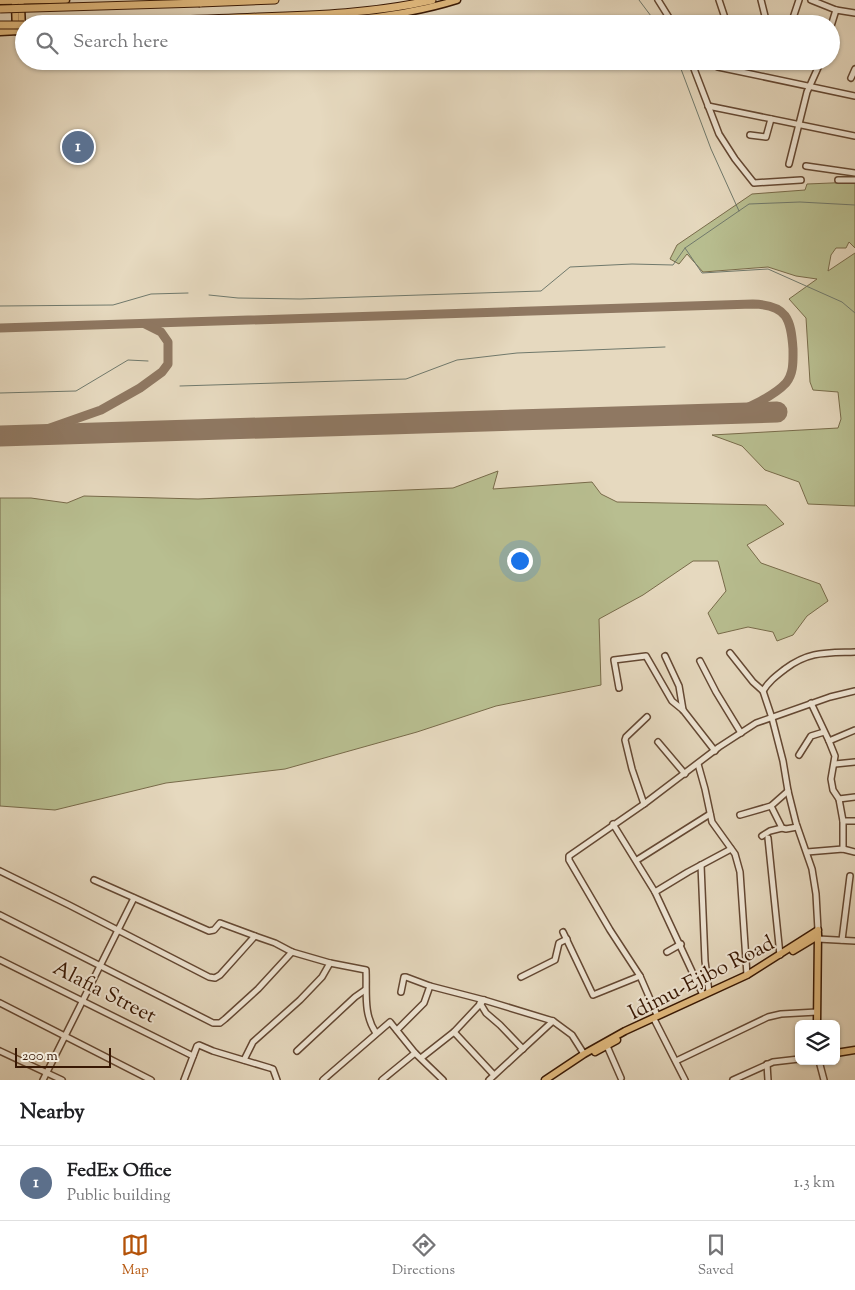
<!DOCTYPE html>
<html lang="en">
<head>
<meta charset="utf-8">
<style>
  body { margin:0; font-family:"Sorts Mill Goudy",serif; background:#f2f2f2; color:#202124 }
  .controls { position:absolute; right:15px; bottom:15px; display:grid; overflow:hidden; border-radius:8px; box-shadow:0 1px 4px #0004 }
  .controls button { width:45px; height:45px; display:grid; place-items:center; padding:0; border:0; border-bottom:1px solid #e0e0e0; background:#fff; color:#202124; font:25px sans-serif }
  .scale { position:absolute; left:15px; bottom:12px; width:96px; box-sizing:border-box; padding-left:5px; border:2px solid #381804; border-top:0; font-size:14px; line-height:18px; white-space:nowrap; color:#381804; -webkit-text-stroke:4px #efe6d5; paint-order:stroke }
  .you { position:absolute; left:519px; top:560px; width:18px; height:18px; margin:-12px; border:4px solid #fff; border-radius:50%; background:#1a73e8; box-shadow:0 0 0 8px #1a73e833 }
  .badge { display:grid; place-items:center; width:32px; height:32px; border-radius:50%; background:#b45309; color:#fff; font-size:16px; font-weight:700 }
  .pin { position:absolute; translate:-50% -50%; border:2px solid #fff; box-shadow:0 1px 5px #0006 }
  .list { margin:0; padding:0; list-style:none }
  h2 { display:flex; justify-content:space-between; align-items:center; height:65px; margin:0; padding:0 20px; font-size:21px }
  h2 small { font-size:16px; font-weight:400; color:#757577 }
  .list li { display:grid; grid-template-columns:32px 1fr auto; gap:15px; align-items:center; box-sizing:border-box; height:75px; padding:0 20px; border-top:1px solid #e0e0e0 }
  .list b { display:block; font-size:19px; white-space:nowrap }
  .list p { margin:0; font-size:16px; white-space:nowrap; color:#757577 }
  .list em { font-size:16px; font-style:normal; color:#757577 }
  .icon { flex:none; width:28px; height:28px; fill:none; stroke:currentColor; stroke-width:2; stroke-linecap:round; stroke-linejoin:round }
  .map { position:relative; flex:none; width:855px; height:1080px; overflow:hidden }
  .search { position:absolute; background:#fff; box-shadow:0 1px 4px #0004; left:15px; right:15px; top:15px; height:55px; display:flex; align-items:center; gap:12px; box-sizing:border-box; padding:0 18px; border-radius:28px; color:#757577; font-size:19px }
  .sheet { height:140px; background:#fff }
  nav { display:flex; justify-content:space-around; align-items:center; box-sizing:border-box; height:70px; border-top:1px solid #e0e0e0; background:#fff; font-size:14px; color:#757577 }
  nav a { display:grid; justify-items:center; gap:2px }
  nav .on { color:#b45309 }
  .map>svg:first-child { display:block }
  .green { fill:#b8be90; stroke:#786b4a }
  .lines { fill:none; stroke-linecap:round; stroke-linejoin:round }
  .stream { stroke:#70796c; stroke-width:1 }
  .taxiway { stroke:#8f7862; stroke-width:9 }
  .runway { stroke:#8f7862; stroke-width:21 }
  .minor-casing { stroke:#644833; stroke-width:8 }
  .major-casing { stroke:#381804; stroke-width:9 }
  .highway-casing { stroke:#381804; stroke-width:9 }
  .minor { stroke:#efe6d5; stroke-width:5 }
  .major { stroke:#e3bc80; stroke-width:6 }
  .highway { stroke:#e3bc80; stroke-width:7 }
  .highway-bridge-casing { stroke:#381804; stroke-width:9; stroke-linecap:butt }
  .highway-bridge { stroke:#e3bc80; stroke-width:7 }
  .labels { text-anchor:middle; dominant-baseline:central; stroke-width:4; stroke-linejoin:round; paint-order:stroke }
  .street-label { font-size:21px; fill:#381804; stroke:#efe6d5 }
</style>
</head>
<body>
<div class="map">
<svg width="855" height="1080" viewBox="0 0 855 1080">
  <rect width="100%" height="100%" fill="#e6d9bf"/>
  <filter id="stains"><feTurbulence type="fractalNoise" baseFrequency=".004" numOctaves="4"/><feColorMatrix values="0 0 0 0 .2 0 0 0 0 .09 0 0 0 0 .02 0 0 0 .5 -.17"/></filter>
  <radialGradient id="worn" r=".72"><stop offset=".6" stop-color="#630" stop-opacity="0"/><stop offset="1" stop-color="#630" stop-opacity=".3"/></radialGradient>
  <g class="green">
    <path d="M855 182V248L849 242 846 248H836L831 255 828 271 855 253V506L808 504 799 482 765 470 742 446 712 435 838 428 841 419 838 392 813 390 810 382 806 318 789 299 817 279 796 276 768 267 703 272 687 254 679 264 670 259 677 245 752 194 805 190 807 184Z"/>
    <path d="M498 471 493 489 592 482 601 494 617 502 766 505 784 524 747 545 761 563 820 584 828 601 807 616 793 635 777 641 773 632 748 627 718 634 708 613 726 591 718 561H693L643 595 599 619 601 685 496 706 417 732 285 769 166 783 55 810 0 806V498H31L67 503 84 496 198 499 453 488Z"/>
  </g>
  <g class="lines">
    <g class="stream">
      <path d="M639 0 657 24"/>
      <path d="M678 61 711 149 739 211"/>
      <path d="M685 248 702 273 768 269 842 302 855 313"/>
      <path d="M209 295 238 298 300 299 541 291 570 267 632 264 673 265 685 248 749 204 800 202 855 205"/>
      <path d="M0 306 113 305 151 294 188 293"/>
      <path d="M180 386 406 379 457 360 517 353 665 347"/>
      <path d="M0 393 76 391 128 360 148 361"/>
    </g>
    <g class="taxiway">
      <path d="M0 328 753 304C787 305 791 319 793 349 793 361 794 373 786 383 774 396 748 408 732 414"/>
      <path d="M30 435 101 410 140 388 162 372 168 364V342L161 332 145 324"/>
    </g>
    <path class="runway" d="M0 436 777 412"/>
    <defs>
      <g id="minor">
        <path d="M658 0 673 24"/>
        <path d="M719 0 725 18"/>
        <path d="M761 0 767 24"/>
        <path d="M811 0 836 10 855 13"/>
        <path d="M791 24 799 0"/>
        <path d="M831 26 836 10"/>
        <path d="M691 61 719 134 735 159 754 183 801 180"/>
        <path d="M718 67 855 96"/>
        <path d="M851 78 855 69"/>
        <path d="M708 106 855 136"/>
        <path d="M750 135 766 137 771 119"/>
        <path d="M789 164 807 92 821 61"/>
        <path d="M806 166 855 173"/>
        <path d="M838 180H855"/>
        <path d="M730 653 753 682 763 691 772 718 783 761 788 791 796 823 812 869 816 894 818 930"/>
        <path d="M665 656 679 686 683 710"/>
        <path d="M700 661 716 692 741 733"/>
        <path d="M619 688 614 660 646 656 672 701 683 710 715 751"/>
        <path d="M763 691C769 681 776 676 785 669 809 651 826 653 855 652"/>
        <path d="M811 703 829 741 855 730"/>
        <path d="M829 741 835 756 831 779 833 790 839 799 843 821"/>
        <path d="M658 742 685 774"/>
        <path d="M799 755 811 736 824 732"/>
        <path d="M698 764 705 789 712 822 735 854 740 872 747 975"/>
        <path d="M835 764 855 762"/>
        <path d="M839 799 855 797"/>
        <path d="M644 804 632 769 625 740 626 737 647 717"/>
        <path d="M771 806 782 828 786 829 797 827"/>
        <path d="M740 815 771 806 788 791"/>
        <path d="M613 824 655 892 703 995"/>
        <path d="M762 836 770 831 782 828"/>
        <path d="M768 838 780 955"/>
        <path d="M843 849V821H855"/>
        <path d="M807 852 843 849 855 852"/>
        <path d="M637 860 710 814"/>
        <path d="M701 865 705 961 709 992"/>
        <path d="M0 871 69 905 209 977 215 978 220 975 255 936 275 943 292 952 330 963 322 977 300 1000 253 1042 244 1060"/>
        <path d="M94 880 209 931 214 930 220 923 255 936"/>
        <path d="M655 892 688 872 731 849"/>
        <path d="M0 915 213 1023H220L225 1019 258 989 292 952"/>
        <path d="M563 932 593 995 640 976"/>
        <path d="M818 939 855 941"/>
        <path d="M842 940 850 876"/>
        <path d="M667 952 681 944"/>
        <path d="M0 960 193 1056"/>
        <path d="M330 963 366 970C367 992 363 1014 376 1033"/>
        <path d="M521 977 555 960 559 943 567 939"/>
        <path d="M401 992 404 977H406L430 986 484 1000 553 1021 572 1035 584 1054"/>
        <path d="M0 1003 151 1080"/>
        <path d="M480 1003 486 1013 500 1025 523 1049"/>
        <path d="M657 1015 640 976 610 930 569 860V856L644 804 719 747 756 723 830 697 855 691"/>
        <path d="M655 1021 685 1080"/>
        <path d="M397 1030 424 1003 430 986"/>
        <path d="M454 1032 494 1075"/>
        <path d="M607 1046 621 1078"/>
        <path d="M0 1051 62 1080"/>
        <path d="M297 1051 355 997 365 990"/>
        <path d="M421 1058 454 1032 484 1000"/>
        <path d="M676 1061 768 1017 781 1014 817 1012"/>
        <path d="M819 1061 824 1080"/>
        <path d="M767 1064 768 1080"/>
        <path d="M43 1080 134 898"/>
        <path d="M184 1080 197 1046 199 1045 213 1051 270 1068 273 1069 277 1080"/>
        <path d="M323 1080 390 1022 415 1053 443 1080"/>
        <path d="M382 1080 415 1053"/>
        <path d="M489 1080 553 1021"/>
        <path d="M733 1080 773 1062 799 1059"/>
      </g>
      <g id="major">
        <path d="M0 1 66 0"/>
        <path d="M15 4 16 31"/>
        <path d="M21 5 22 31"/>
        <path d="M247 24C317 23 390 21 457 0"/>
        <path d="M0 32 19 31"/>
        <path d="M793 951 818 936"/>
        <path d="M817 1024 818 933"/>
        <path d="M595 1052 617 1040"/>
        <path d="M836 1053 855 1050"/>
        <path d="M545 1080 584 1054 625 1031 747 975 818 930"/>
      </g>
      <g id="highway">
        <path d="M200 3 275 0"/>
        <path d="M57 24C124 22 191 20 258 17 317 15 375 13 432 0"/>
      </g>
    </defs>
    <use href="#minor" class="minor-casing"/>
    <use href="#major" class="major-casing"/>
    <use href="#highway" class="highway-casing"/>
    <use href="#minor" class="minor"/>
    <use href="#major" class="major"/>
    <use href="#highway" class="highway"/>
    <defs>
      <g id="highway-bridge">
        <path d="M0 9 200 3"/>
        <path d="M0 25H24"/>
      </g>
    </defs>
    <use href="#highway-bridge" class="highway-bridge-casing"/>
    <use href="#highway-bridge" class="highway-bridge"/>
  </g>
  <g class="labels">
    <g class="street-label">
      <text transform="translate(702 979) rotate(-27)">Idimu-Ejibo Road</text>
      <text transform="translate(104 993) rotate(27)">Alafia Street</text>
    </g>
  </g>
  <rect width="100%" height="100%" filter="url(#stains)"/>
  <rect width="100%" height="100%" fill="url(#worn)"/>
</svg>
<div class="controls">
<button><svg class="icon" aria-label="layers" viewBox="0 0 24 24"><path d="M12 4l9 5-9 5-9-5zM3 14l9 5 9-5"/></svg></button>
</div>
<div class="scale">200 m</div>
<div class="you"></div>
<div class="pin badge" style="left:78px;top:147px;background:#5c6f8a">1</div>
<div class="search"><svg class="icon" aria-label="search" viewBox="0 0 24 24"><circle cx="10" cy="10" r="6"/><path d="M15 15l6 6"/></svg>Search here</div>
</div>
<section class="sheet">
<h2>Nearby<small></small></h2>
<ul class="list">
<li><span class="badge" style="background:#5c6f8a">1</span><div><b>FedEx Office</b><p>Public building</p></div><em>1.3 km</em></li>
</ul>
</section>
<nav>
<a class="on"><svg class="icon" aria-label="map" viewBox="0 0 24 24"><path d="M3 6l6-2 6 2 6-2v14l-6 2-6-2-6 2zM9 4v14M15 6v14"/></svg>Map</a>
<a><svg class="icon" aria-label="directions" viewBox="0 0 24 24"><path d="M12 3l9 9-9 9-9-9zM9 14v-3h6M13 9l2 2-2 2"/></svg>Directions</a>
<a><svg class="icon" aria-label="saved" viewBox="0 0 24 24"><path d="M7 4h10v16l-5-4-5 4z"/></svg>Saved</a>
</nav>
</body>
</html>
